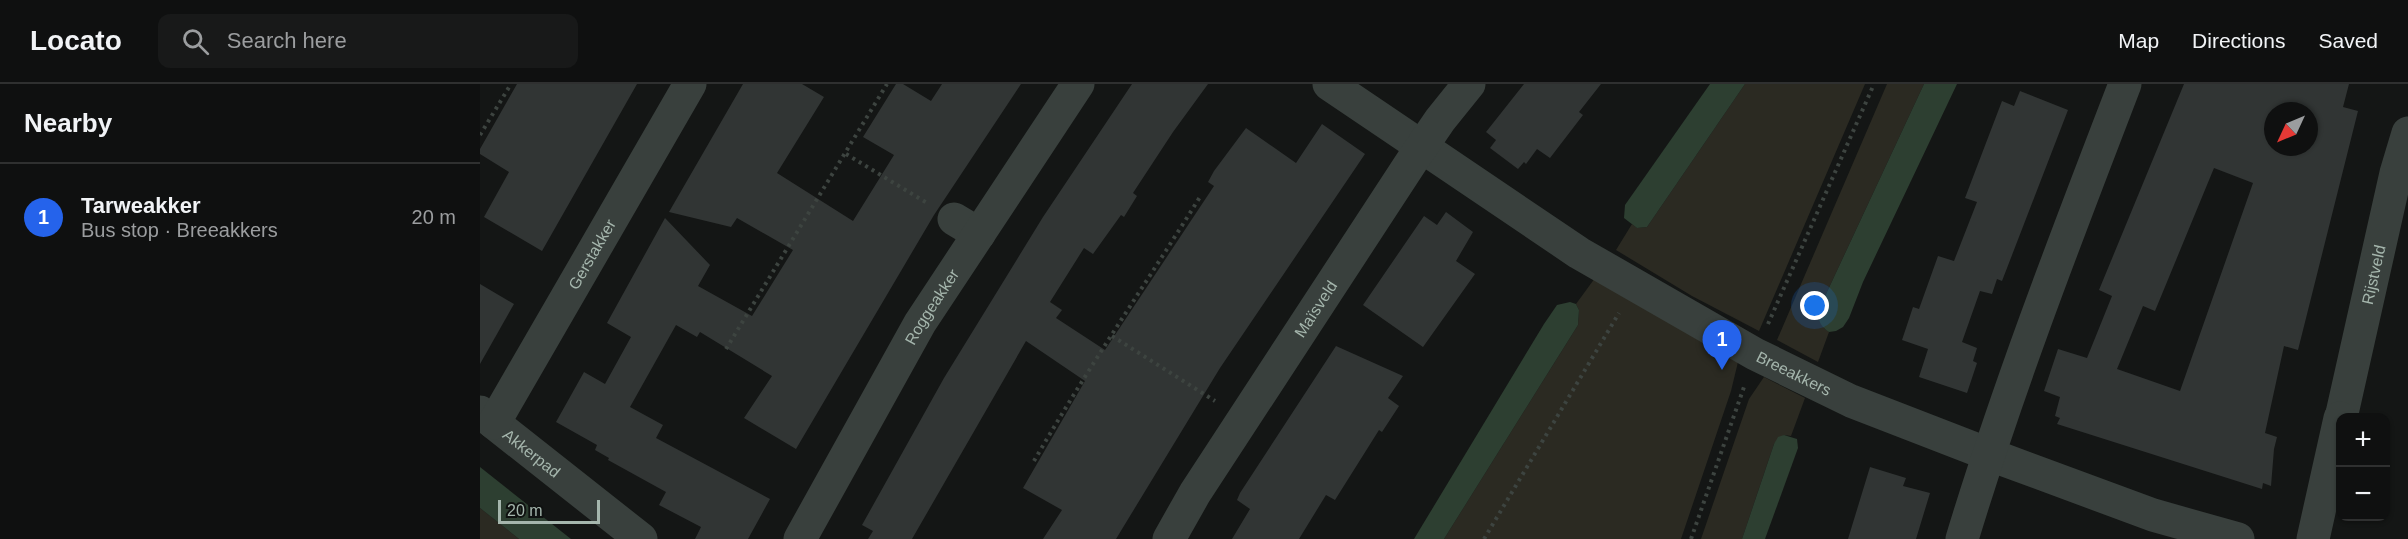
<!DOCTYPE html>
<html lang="en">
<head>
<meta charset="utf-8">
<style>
  body { margin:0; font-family:Arial,sans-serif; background:#181919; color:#f1f3f6 }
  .controls { position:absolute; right:18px; bottom:18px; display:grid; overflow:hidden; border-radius:12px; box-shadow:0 2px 4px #0004 }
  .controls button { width:54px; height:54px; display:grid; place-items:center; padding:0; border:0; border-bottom:2px solid #2f3030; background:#0f1010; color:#f1f3f6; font:30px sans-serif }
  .compass { position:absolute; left:1784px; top:18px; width:54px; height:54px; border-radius:50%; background:#0f1010; box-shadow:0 2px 4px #0004; rotate:226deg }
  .scale { position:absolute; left:18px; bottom:15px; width:102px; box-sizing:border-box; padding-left:6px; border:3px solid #a5b6ad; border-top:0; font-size:16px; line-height:21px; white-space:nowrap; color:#a5b6ad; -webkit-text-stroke:4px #0f1110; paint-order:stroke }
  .you { position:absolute; left:1335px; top:222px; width:21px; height:21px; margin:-15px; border:4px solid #fff; border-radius:50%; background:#1a73e8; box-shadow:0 0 0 9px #1a73e833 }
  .badge { display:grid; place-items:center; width:39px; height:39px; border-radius:50%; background:#2563eb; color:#fff; font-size:20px; font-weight:700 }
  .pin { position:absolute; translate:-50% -50px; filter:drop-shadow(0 2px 3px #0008) }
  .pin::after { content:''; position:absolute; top:32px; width:21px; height:18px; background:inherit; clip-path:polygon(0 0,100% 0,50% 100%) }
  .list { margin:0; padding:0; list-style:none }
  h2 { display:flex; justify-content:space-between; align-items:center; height:78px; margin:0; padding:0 24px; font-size:26px }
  h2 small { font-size:20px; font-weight:400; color:#9b9d9f }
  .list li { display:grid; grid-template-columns:39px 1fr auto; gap:18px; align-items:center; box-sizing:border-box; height:108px; padding:0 24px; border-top:2px solid #2f3030 }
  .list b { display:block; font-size:22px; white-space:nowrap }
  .list p { margin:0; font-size:20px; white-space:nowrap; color:#9b9d9f }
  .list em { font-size:20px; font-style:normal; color:#9b9d9f }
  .icon { flex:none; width:33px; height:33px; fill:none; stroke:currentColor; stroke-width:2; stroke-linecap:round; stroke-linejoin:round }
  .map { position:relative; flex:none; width:1928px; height:455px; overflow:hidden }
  header { display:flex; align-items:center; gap:36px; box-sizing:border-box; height:84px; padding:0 30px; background:#0f1010; border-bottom:2px solid #2f3030 }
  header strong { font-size:28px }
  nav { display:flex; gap:33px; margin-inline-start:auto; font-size:21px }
  .search { width:420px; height:54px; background:#181919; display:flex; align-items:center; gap:15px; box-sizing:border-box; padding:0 21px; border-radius:12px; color:#9b9d9f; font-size:22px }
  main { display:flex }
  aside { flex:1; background:#0f1010 }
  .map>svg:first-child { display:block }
  .green { fill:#2b2a22 }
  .water { fill:#2d3f31 }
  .building { fill:#313534; fill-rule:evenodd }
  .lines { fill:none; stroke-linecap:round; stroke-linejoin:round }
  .path { stroke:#3d4440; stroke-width:4; stroke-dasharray:3 4.5; stroke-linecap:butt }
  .minor { stroke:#39403d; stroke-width:33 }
  .labels { text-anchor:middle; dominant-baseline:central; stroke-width:5; stroke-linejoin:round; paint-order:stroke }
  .street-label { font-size:16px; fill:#a5b6ad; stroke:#0f1110 }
</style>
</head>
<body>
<header>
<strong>Locato</strong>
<div class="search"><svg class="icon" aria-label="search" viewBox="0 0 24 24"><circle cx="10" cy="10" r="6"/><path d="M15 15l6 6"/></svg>Search here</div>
<nav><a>Map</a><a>Directions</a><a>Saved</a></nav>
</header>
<main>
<aside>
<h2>Nearby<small></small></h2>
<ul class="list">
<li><span class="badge">1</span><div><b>Tarweakker</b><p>Bus stop · Breeakkers</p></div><em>20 m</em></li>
</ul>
</aside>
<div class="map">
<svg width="1928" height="455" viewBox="0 0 1928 455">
  <rect width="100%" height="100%" fill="#141615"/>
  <g class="green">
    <path d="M1265 0H1385L1279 247 1212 212 1136 166 1152 140 1157 144 1167 143Z"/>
    <path d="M1407 0H1444L1340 223 1344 244 1349 248 1338 278 1297 256Z"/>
    <path d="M1115 194 1258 278 1251 307 1201 455H964L1098 241 1099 226 1096 220Z"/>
    <path d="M1284 293 1325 314 1311 352 1304 351 1294 360 1262 455H1221L1269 315Z"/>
    <path d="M0 424 5 428 39 455H0Z"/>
  </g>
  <g class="water">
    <path d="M1230 0H1265L1167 143 1157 144 1144 134 1145 121Z"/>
    <path d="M1444 0H1477L1383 198 1369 234 1363 243 1356 247 1349 248C1339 241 1337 235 1340 223Z"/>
    <path d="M1090 218 1096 220 1099 226 1098 241 964 455H934L1064 240 1077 221Z"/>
    <path d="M1304 351 1317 355 1318 364 1285 455H1262L1294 360 1298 353Z"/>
    <path d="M0 383 91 455H39L5 428 0 424Z"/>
  </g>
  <g class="building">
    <path d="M37 0H157L62 167 4 133 29 88 0 70V65Z"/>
    <path d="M263 0H322L344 13 297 89 373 137 414 71 383 53 416 0H423L451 17 462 0H541L454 131 316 365 264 334 292 292 220 248 217 253 196 241 150 323 183 341 176 354 290 415 268 455H215L221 443 179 421 186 408 128 376 129 374 115 366 117 361 76 338 104 288 125 300 151 253 127 239 185 134 230 181 218 202 272 232 313 166 257 134 251 143 189 128Z"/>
    <path d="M652 0H728L693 48 653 109 657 112 644 133 641 131 613 170 604 164 570 218 582 226 576 234 625 266 734 102 728 98 734 87 766 44 816 79 842 40 885 70 740 284 636 455H563L582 426 543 404 605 297 546 257 432 455H388L393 447 382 441 464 294 563 133Z"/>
    <path d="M1044 0H1121L1099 28 1103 31 1070 74 1057 65 1046 80 1044 78 1038 85 1010 64 1016 56 1006 48Z"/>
    <path d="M1704 0H1869L1863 23 1878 27 1818 266 1804 262 1785 349 1797 353 1794 365 1791 402 1783 399 1782 405 1577 340 1580 334 1575 332 1580 313 1564 307 1578 265 1607 274 1632 212 1619 206ZM1793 27H1829V63H1793ZM1734 84 1773 99 1700 307 1637 285 1663 222 1675 227Z"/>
    <path d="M1540 7 1588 26 1522 197 1517 195 1512 210 1500 207 1482 258 1497 264 1493 277 1497 279 1487 309 1439 293 1448 265 1422 256 1433 223 1439 225 1458 172 1474 177 1497 118 1485 114 1522 17 1534 22Z"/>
    <path d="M966 128 993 148 976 177 995 190 943 263 883 221 944 132 957 141Z"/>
    <path d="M0 200 34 220 0 280Z"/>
    <path d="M856 262 923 292 908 314 919 322 902 348 899 346 855 416 846 411 819 455H752L770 425 757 416 760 409Z"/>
    <path d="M1390 383 1426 394 1423 402 1450 409 1436 455H1368Z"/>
  </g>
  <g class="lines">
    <g class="path">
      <path d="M0 51 31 0"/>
      <path d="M366 70 447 119"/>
      <path d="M1288 240 1394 0"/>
      <path d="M632 252 735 317"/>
      <path d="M246 265 407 0"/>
      <path d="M554 377C606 287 665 201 720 113"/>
      <path d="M1004 455 1139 229"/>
      <path d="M1211 455 1264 303"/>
    </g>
    <g class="minor">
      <path id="s1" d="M849 0 1099 169 1275 270 1371 317 1508 370 1673 431 1758 455"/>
      <path d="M474 135 499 150"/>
      <path id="s2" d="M0 328 161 455"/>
      <path id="s3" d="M1861 334 1916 89 1928 49"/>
      <path id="s4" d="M14 339 210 0"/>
      <path id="s5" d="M320 455 440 239 598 0"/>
      <path id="s6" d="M689 455 715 409 932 77 960 36 989 0"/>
      <path d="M1482 455C1529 300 1587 151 1645 0"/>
      <path d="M1833 455 1860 334"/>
    </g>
  </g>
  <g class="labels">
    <g class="street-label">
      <text stroke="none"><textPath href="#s4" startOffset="195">Gerstakker</textPath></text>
      <text stroke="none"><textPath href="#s3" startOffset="147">Rijstveld</textPath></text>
      <text stroke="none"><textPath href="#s5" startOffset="267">Roggeakker</textPath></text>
      <text stroke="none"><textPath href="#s6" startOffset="273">Maïsveld</textPath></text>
      <text stroke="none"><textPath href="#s1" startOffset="548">Breeakkers</textPath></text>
      <text stroke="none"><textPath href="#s2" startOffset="66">Akkerpad</textPath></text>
    </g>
  </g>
</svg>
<div class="controls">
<button>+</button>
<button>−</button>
</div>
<svg class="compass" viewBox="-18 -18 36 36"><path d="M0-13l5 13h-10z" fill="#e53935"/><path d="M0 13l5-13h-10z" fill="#9b9d9f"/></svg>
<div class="scale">20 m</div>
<div class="you"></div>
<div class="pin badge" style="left:1242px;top:286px">1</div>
</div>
</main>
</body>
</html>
